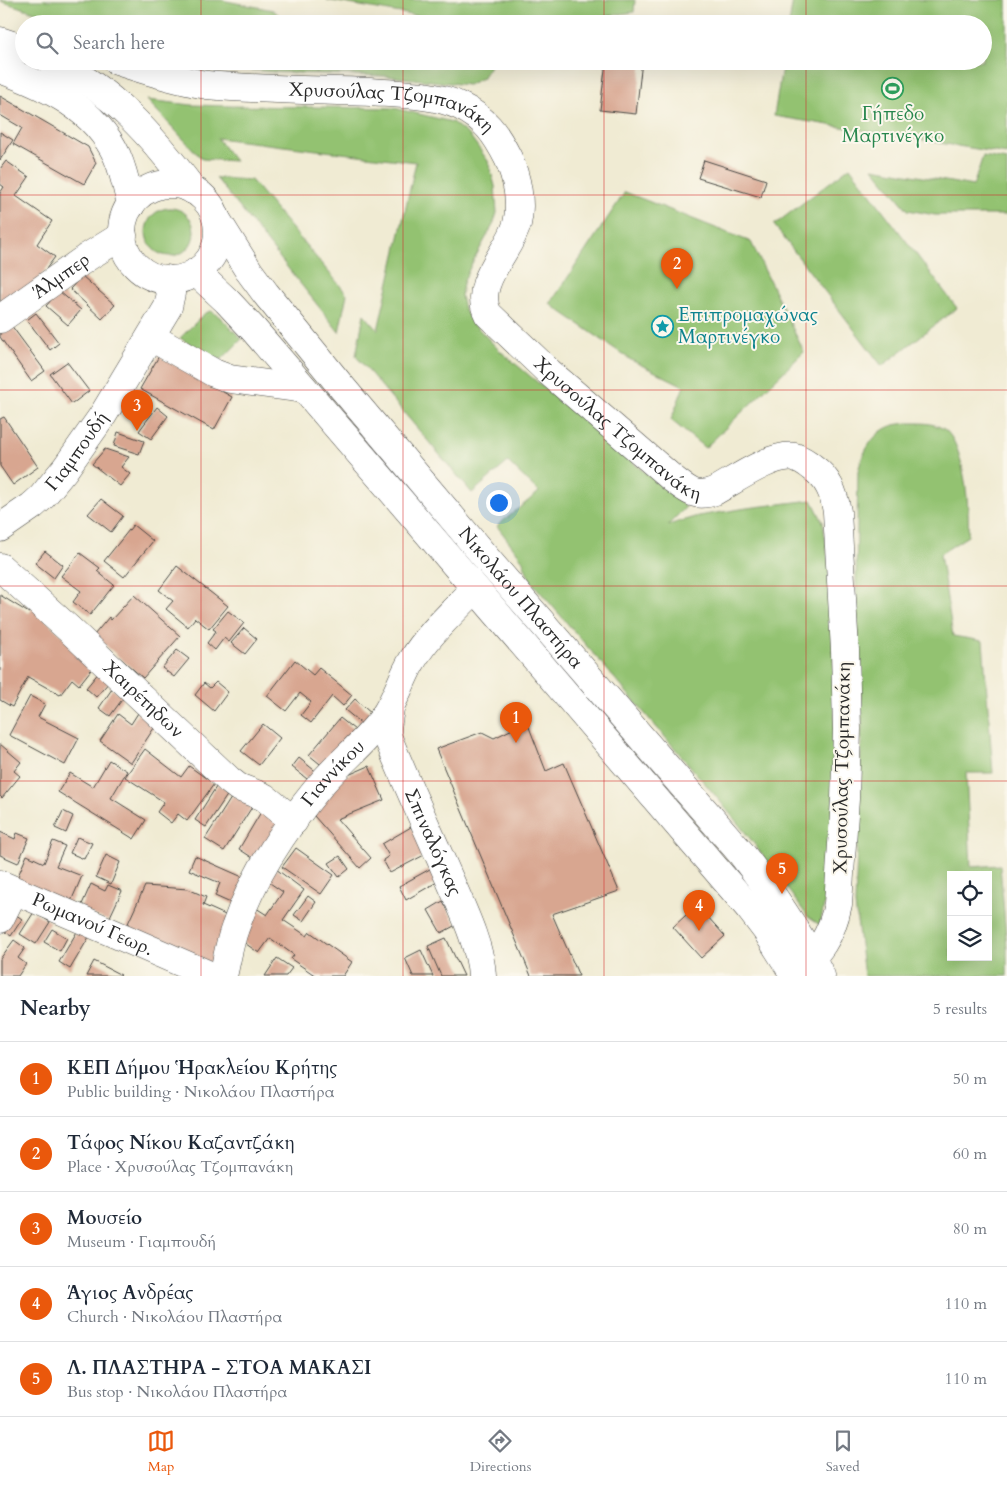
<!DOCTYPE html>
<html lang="en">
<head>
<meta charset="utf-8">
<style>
  body { margin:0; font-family:Cardo,serif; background:#f2f2f3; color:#1f2937 }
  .controls { position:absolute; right:15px; bottom:15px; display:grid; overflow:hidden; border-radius:0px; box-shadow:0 5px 20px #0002 }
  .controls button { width:45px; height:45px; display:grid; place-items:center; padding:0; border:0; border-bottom:1px solid #e0e1e3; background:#fff; color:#1f2937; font:25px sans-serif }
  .you { position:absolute; left:498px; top:502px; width:18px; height:18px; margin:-12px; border:4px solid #fff; border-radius:50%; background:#1a73e8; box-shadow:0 0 0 8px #1a73e833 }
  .badge { display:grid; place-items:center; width:32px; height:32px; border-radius:50%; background:#ea580c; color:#fff; font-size:16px; font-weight:700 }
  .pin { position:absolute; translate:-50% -41px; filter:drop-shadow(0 1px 2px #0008) }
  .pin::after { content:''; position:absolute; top:26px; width:18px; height:15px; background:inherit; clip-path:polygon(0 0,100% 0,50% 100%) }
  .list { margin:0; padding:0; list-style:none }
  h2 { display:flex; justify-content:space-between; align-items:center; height:65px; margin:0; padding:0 20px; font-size:21px }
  h2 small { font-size:16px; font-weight:400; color:#747a83 }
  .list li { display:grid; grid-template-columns:32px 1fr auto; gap:15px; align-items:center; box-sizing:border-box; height:75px; padding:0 20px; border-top:1px solid #e0e1e3 }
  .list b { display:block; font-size:19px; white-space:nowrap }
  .list p { margin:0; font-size:16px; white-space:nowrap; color:#747a83 }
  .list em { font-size:16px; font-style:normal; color:#747a83 }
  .icon { flex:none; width:28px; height:28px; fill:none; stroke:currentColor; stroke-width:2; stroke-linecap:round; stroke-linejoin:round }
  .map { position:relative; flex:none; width:1007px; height:976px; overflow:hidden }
  .search { position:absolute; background:#fff; box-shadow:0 5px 20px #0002; left:15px; right:15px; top:15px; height:55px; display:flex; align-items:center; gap:12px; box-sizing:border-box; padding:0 18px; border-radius:28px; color:#747a83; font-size:19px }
  .sheet { height:440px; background:#fff }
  nav { display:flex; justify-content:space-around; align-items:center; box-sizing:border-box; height:70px; border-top:1px solid #e0e1e3; background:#fff; font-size:14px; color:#747a83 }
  nav a { display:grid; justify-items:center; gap:2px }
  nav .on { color:#ea580c }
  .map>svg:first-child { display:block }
  .green { fill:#93c271; stroke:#5f764e; fill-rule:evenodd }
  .building { fill:#d8a690 }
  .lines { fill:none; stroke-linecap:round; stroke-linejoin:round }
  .minor-casing { stroke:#494844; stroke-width:29 }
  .secondary-casing { stroke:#494844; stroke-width:29 }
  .minor { stroke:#fff; stroke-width:28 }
  .secondary { stroke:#fff; stroke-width:28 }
  .grid { fill:none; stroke:#d62828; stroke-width:1; stroke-opacity:0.55 }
  .labels { text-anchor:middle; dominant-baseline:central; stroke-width:4; stroke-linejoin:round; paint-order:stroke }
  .street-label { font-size:19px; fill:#2b2b2b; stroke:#fbf7ec }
  .leisure-label { font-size:19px; fill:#27864d; stroke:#fbf7ec }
  .culture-label { font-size:19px; fill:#0d838f; stroke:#fbf7ec; text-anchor:start }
</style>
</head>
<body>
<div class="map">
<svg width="1007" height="976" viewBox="0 0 1007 976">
  <rect width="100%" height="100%" fill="#fbf7ec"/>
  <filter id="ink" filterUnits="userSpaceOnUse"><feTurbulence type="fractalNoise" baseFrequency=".02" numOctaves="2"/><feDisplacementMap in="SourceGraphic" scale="10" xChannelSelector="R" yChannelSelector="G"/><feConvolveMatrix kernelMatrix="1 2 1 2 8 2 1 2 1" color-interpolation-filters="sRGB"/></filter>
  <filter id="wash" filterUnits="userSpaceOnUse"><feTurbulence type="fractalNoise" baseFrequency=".0096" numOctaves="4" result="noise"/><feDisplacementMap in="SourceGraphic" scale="20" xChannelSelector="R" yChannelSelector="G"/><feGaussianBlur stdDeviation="1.12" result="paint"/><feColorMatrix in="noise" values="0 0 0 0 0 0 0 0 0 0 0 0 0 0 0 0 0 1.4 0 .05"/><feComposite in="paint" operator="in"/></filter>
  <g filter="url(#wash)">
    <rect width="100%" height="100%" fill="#f0ebd3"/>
    <g class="green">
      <path d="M0 0H221L273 10 280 16 285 24H69L38 13 0 1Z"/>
      <path d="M326 0H635L634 12 601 17 584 24H464Z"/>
      <path d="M793 0H1007V154L774 116 783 61H983V24H789Z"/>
      <path d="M200 61H490V66L482 78 468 85 386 76 276 72 231 68Z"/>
      <path d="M147 100 192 105 230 106 394 108 452 122 470 136 488 161 495 186 497 213 493 225 471 265 463 283 461 296 464 309 472 322 499 350 686 507 668 525 698 516 747 508 812 500 823 522 829 565 835 695 833 811 824 905 820 925 808 917 752 841 714 794 530 580 522 559 497 526 539 492 508 462 472 493 356 356 364 314 378 330 416 162 217 138 235 161 202 159Z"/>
      <path d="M983 156 1007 160V215H935L908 210 873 168 973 186Z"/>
      <path d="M850 167 957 308 882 366 774 225Z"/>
      <path d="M216 178 251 180 347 294 339 332Z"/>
      <path d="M625 192 751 242 804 352 705 448 671 420 684 386 631 360 550 304Z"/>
      <circle cx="170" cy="232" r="24"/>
      <path d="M211 311 220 317 242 339 222 359 215 360 180 338 205 313Z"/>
      <path d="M907 423C920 423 932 422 944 429 965 443 970 513 968 536L940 554 953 636 983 641 993 773H966L971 867 1000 865 1007 948V976H864L855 905 862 722 856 582 858 471C863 453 872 433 891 426 896 424 902 424 907 423ZM951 875H988V957H951Z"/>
    </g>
    <g id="blocks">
      <g class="building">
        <path d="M606 61H642L636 114 600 110Z"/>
        <path d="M0 96 88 147 96 163 84 184 13 144 22 128 0 115Z"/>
        <path d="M0 132 13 140 0 160Z"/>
        <path d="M704 160 766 180 761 197 698 178Z"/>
        <path d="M6 161 29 177 16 196 52 221 37 244 55 257 31 289 0 307V193L4 187 0 184V169Z"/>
        <path d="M82 276 115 305 102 319 70 289Z"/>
        <path d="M59 291 81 310 68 325 46 306Z"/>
        <path d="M36 313 59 343 50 350 27 320Z"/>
        <path d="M11 325 45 371 31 381 0 337V333Z"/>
        <path d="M159 356 232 397 214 430 140 389Z"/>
        <path d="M67 362 89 391 72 404 50 374Z"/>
        <path d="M157 407 168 416 151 439 139 431Z"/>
        <path d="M4 417 38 467 13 485 0 466V419Z"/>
        <path d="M118 432 144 441 139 454 114 446Z"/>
        <path d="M105 449 129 457 121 467 130 474 120 486 92 464Z"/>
        <path d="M101 499 123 516 111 532 88 514Z"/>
        <path d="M133 525 153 541 124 577 104 561Z"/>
        <path d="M45 551 63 565 54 578 35 563Z"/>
        <path d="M80 553 100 568 97 571 114 585 90 615 73 602 81 591 61 576Z"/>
        <path d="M177 566 228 606 209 629 195 618 188 627 166 609 173 601 159 590Z"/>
        <path d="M0 595 29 613 33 608 94 666 79 685 72 679 60 695 28 677 12 707 0 700Z"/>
        <path d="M134 595 180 636 143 678 94 635 109 617 111 620Z"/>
        <path d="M228 611 244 623 229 642 224 638 215 650 207 643 216 631 213 629Z"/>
        <path d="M244 628 257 639 245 654 231 643Z"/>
        <path d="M177 650 189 659 174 677 162 668Z"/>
        <path d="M295 660 313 675 319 668 352 695 343 706 332 696 311 723 301 715 311 702 300 693 286 711 267 696Z"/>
        <path d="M100 671 111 680 96 697 86 688Z"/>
        <path d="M216 682 228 692 214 711 195 695 204 683 210 688Z"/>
        <path d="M112 689 124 697 110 716 99 708Z"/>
        <path d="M30 696 45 704 38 717 79 738 65 765 9 735Z"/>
        <path d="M355 699 373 715 364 726 345 710Z"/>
        <path d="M138 713 156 725 131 763 100 741 118 714 131 724Z"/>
        <path d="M340 718 355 730 325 768 309 755Z"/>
        <path d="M527 722 546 771 564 763 619 891 552 914 579 976H531L436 749 482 732 494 738Z"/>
        <path d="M263 724 280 738 259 765 241 751Z"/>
        <path d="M0 744 21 762 14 771 20 776 2 798 0 796Z"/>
        <path d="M145 749 181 777 189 766 214 784 187 821 178 814 171 823 157 812 164 802 125 777Z"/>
        <path d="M299 758 319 774 312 783 292 767Z"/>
        <path d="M109 760 127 771 111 798 146 820 134 839 58 792 70 773 93 787Z"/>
        <path d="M369 766 384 800 337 819 371 858 360 868 314 816 330 783Z"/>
        <path d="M218 784 230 791 206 827 195 820Z"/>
        <path d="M233 795 252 807 224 851 205 839Z"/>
        <path d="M63 811 73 816 66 833 55 828Z"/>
        <path d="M261 812 282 826 259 862 239 849Z"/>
        <path d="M411 827 426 854 390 873 383 860 389 856 382 844Z"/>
        <path d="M0 832 15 839 17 833 29 838 18 863 0 855Z"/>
        <path d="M77 837 92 843 84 859 70 853Z"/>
        <path d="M53 841 65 846 56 866 82 876 69 906 15 883 27 855 44 863Z"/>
        <path d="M296 848 334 875 321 894 282 867Z"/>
        <path d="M106 855 120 862 111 884 96 877Z"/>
        <path d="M195 856 247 879 235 905 215 896 220 883 189 870Z"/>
        <path d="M340 856 349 869 339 877 329 863Z"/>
        <path d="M276 869 304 890 283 920 307 936 310 932 352 962 343 976H316L291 959 294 955 270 938 259 953 236 937 256 908 267 915 283 892 267 881Z"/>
        <path d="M430 869 437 882 406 900 399 886Z"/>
        <path d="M91 884 105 891 108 885 122 891 108 921 80 909Z"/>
        <path d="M145 886 188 889 206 897 203 905 232 918 212 967 125 930Z"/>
        <path d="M308 896 316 902 303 921 294 915Z"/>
        <path d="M443 901 456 925 441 933 428 910Z"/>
        <path d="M697 905 725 936 701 958 673 927Z"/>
        <path d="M12 912 22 919 11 936 1 929Z"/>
        <path d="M34 912 50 922 36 944 20 934Z"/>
        <path d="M81 925 92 932 70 969 59 962Z"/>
        <path d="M52 929 67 938 60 951 44 942Z"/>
        <path d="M446 938 464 976H441L428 946Z"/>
        <path d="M14 940 25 948 18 958 26 964 18 976H0V959Z"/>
        <path d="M421 950 433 976H413L405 958Z"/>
        <path d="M277 958 292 968 286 976H265Z"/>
        <path d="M94 961 121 975 120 976H86Z"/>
      </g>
    </g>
  </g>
  <g filter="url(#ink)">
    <use href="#blocks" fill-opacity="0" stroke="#494844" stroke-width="1"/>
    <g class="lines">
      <defs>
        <g id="minor">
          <path id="s1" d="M117 61C147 71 176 80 207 85 261 90 316 90 370 92 398 94 435 94 460 106 485 118 496 134 508 158 517 177 522 203 517 224 509 253 472 283 488 314L549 372 673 479C688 491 696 498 715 491 735 480 773 453 795 457 801 459 807 463 812 467 828 478 834 493 837 512L845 650 847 729 845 799 838 904C831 938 819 951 796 975"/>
          <path id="s2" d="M0 319 89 256 123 235"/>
          <path d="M151 337 214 373 230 379 304 389"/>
          <path id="s3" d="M0 528 32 506 42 497 65 469 103 415 168 307 171 293 166 279"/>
          <path id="s4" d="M0 567 70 630 229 780 238 787 264 797 294 821"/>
          <path id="s5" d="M390 708 387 728 388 738C407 785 429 832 449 878 461 906 481 947 482 976"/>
          <path id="s6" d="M0 884 212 976"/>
          <path d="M0 919 14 891"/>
          <path id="s7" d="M223 976C227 960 229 944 235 928 253 875 287 825 323 782 342 760 366 742 383 718 396 700 401 679 412 661 428 634 453 612 475 589"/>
        </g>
        <g id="secondary">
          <path d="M0 41 24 49"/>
          <path d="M51 61C111 88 154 138 193 190"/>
          <path d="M0 69C47 86 95 108 117 156 124 172 127 188 131 205"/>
          <circle cx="170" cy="232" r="48"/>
          <path id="s8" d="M217 220 249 271 266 294 340 385 487 559 741 853C771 892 799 931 821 976"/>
          <path d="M196 272 227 301 254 330 750 909 766 930 795 976"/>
        </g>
      </defs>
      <use href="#minor" class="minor-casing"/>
      <use href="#secondary" class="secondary-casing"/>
      <use href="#minor" class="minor"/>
      <use href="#secondary" class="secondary"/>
    </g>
  </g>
  <path class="grid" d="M201 0V24M403 0V24M604 0V24M806 0V24M201 61V976M403 61V976M604 61V976M806 61V976M0 195H1007M0 390H1007M0 586H1007M0 781H1007"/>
  <defs>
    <symbol id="stadium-ring" viewBox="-11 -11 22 22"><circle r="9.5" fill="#fbf7ec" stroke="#2e9e5b" stroke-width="1.5"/><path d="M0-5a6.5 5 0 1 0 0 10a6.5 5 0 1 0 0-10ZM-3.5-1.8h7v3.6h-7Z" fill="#2e9e5b"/></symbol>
    <symbol id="sight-ring" viewBox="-11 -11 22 22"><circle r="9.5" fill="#fbf7ec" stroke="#0f9aa8" stroke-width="1.5"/><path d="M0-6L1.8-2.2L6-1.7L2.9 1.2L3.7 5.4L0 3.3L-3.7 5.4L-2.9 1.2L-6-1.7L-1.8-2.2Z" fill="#0f9aa8"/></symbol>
  </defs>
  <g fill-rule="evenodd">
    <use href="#stadium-ring" x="880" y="76" width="25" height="25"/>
    <use href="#sight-ring" x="650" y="314" width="25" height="25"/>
  </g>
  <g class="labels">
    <g class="street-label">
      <text stroke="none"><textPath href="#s1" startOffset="281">Χρυσούλας Τζομπανάκη</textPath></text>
      <text stroke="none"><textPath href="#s2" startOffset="75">Άλμπερ</textPath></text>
      <text stroke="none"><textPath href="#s1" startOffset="760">Χρυσούλας Τζομπανάκη</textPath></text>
      <text stroke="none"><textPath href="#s3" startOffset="110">Γιαμπουδή</textPath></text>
      <text stroke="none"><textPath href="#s8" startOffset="485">Νικολάου Πλαστήρα</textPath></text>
      <text stroke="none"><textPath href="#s4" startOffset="195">Χαιρέτηδων</textPath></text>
      <text transform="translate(842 768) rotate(-89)">Χρυσούλας Τζομπανάκη</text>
      <text stroke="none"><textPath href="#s7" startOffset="234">Γιαννίκου</textPath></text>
      <text stroke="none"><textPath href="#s5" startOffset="144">Σπιναλόγκας</textPath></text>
      <text stroke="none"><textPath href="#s6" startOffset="101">Ρωμανού Γεωρ.</textPath></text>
    </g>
    <g class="leisure-label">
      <text x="893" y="114">Γήπεδο<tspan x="893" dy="22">Μαρτινέγκο</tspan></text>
    </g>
    <g class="culture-label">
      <text x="678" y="315">Επιπρομαχώνας<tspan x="678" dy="22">Μαρτινέγκο</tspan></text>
    </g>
  </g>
</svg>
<div class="controls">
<button><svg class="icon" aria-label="locate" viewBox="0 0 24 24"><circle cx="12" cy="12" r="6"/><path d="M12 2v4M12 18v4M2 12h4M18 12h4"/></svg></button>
<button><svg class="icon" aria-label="layers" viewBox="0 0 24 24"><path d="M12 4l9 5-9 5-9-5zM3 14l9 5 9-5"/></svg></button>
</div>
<div class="you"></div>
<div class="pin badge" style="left:516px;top:743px">1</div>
<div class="pin badge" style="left:677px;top:289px">2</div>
<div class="pin badge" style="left:137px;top:431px">3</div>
<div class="pin badge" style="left:699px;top:931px">4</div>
<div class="pin badge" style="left:782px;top:894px">5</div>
<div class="search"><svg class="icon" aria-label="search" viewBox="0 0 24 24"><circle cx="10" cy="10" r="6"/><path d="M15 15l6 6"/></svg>Search here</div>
</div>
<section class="sheet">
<h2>Nearby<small>5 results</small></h2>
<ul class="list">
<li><span class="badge">1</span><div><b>ΚΕΠ Δήμου Ἡρακλείου Κρήτης</b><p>Public building · Νικολάου Πλαστήρα</p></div><em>50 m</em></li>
<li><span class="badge">2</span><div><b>Τάφος Νίκου Καζαντζάκη</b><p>Place · Χρυσούλας Τζομπανάκη</p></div><em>60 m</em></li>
<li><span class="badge">3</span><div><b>Μουσείο</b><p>Museum · Γιαμπουδή</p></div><em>80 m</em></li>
<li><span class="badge">4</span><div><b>Άγιος Ανδρέας</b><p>Church · Νικολάου Πλαστήρα</p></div><em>110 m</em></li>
<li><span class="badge">5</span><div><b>Λ. ΠΛΑΣΤΗΡΑ - ΣΤΟΑ ΜΑΚΑΣΙ</b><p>Bus stop · Νικολάου Πλαστήρα</p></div><em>110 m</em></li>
</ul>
</section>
<nav>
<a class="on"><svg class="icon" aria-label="map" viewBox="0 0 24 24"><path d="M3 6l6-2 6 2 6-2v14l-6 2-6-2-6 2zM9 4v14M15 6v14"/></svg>Map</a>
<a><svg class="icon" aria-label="directions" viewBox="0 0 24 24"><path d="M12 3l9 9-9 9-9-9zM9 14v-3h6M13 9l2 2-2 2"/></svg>Directions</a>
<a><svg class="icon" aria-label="saved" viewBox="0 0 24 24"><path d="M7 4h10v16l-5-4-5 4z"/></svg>Saved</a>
</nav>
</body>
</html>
